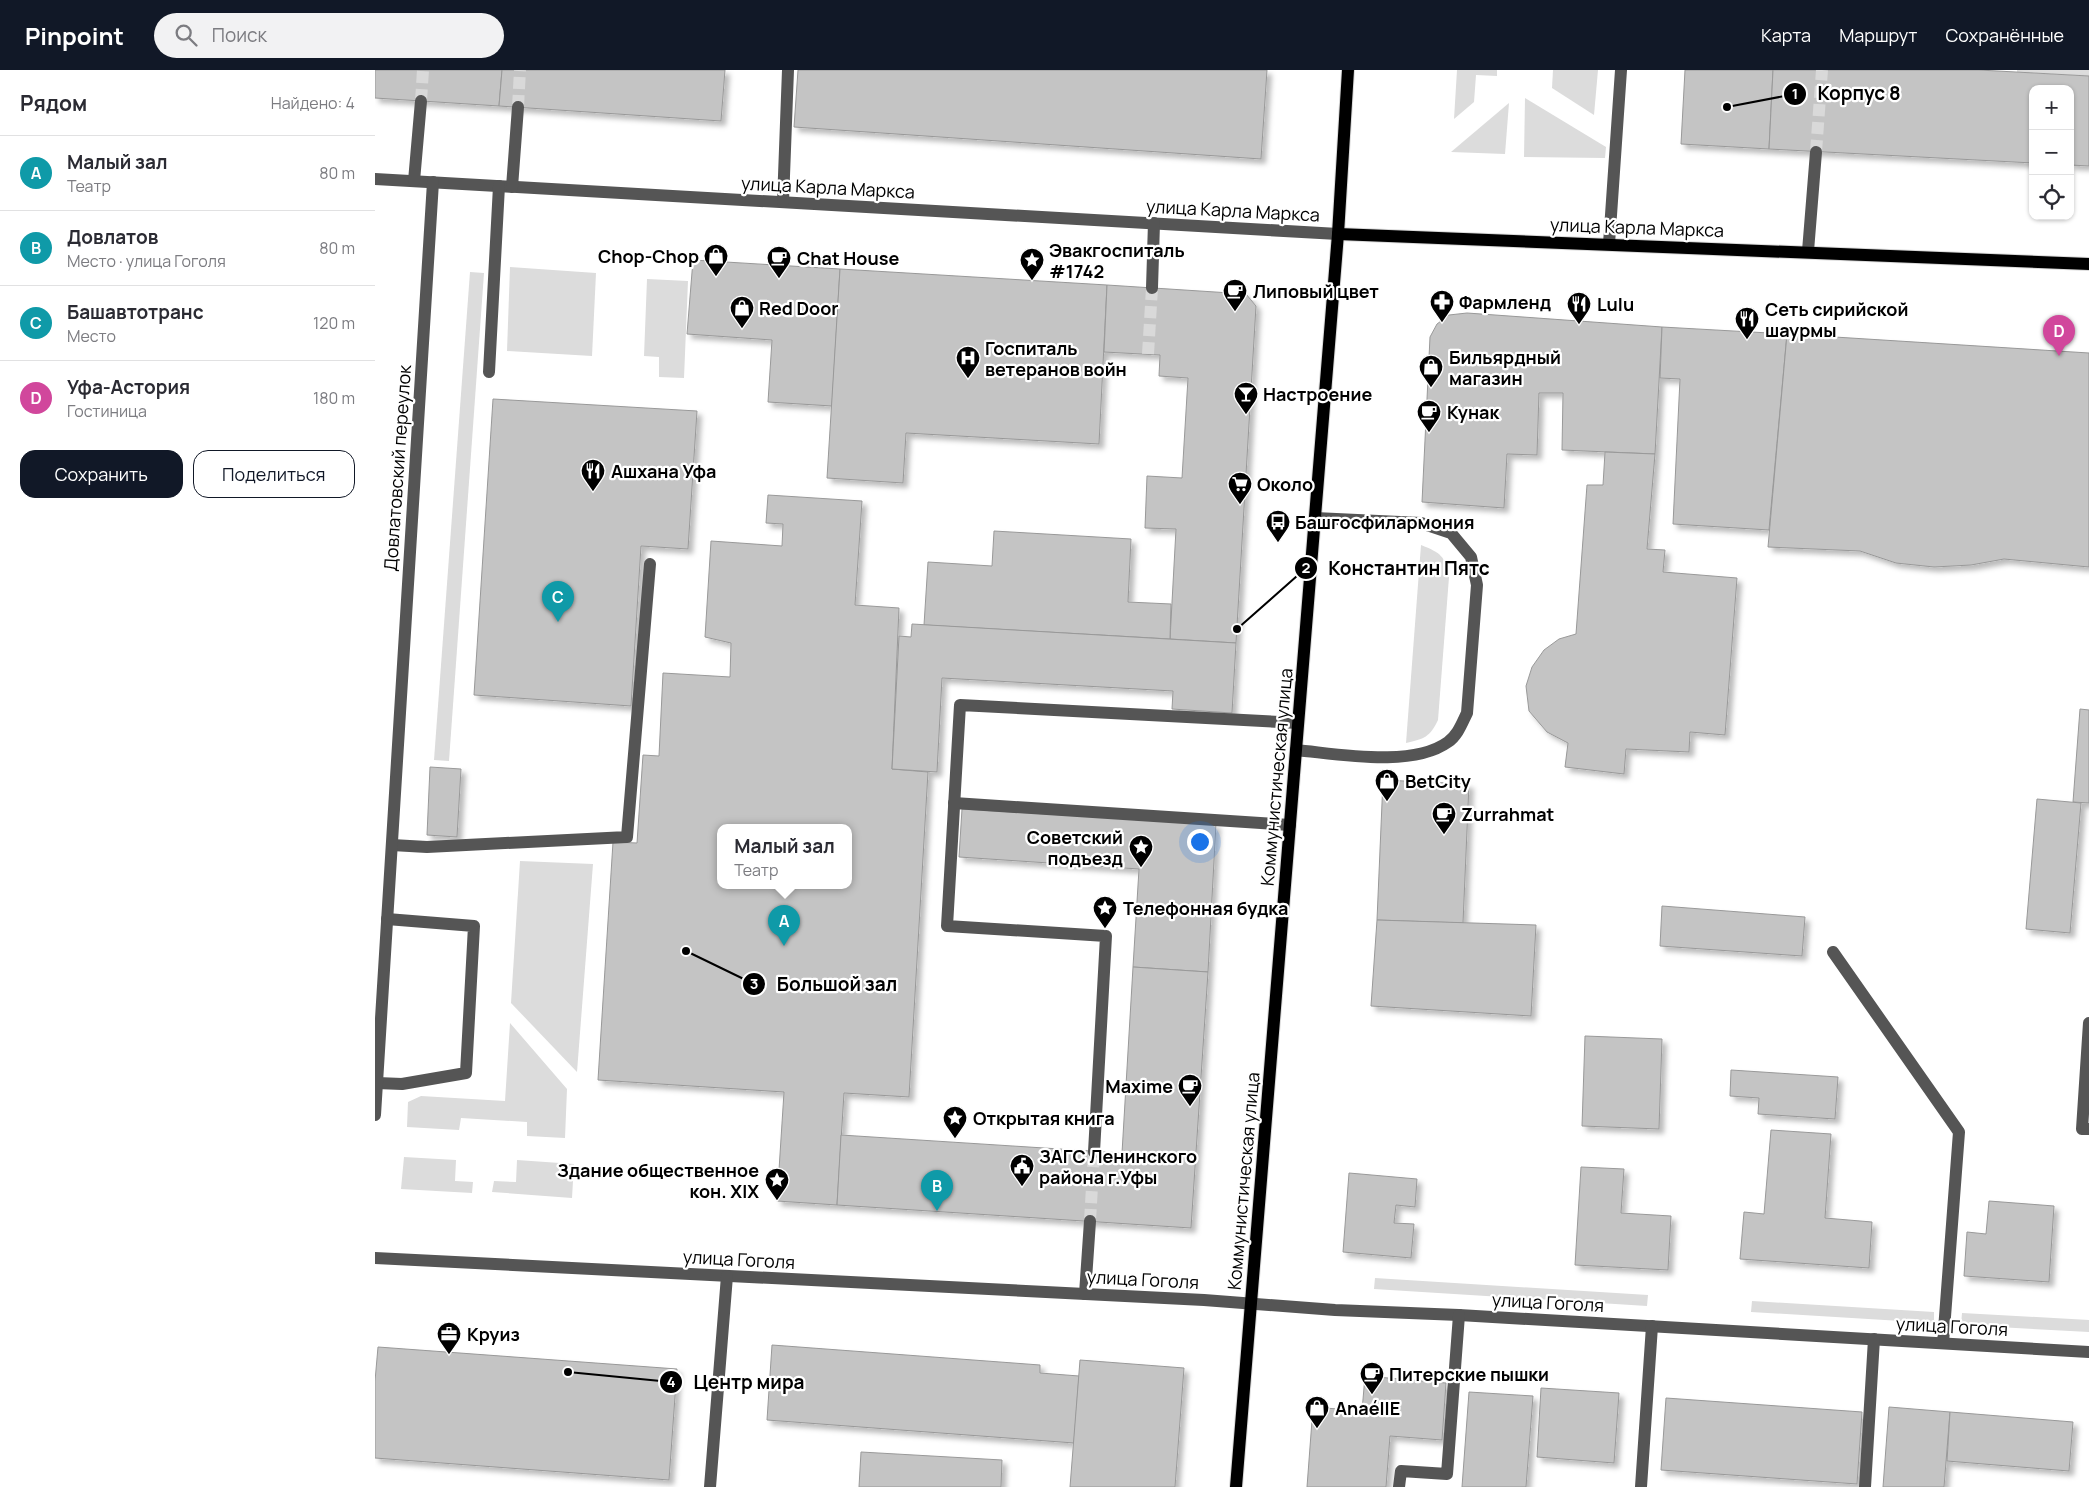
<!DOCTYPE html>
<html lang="ru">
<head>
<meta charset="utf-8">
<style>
  body { margin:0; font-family:Manrope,sans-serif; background:#f2f2f3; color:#2b2b33 }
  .controls { position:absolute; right:15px; top:15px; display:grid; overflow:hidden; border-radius:10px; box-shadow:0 1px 4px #0004 }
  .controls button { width:45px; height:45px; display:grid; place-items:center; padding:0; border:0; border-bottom:1px solid #e1e1e2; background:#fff; color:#2b2b33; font:25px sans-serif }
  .you { position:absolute; left:824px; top:771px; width:18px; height:18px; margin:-12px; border:4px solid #fff; border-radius:50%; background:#1a73e8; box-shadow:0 0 0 8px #1a73e833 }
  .badge { display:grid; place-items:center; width:32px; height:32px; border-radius:50%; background:#111827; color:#fff; font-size:16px; font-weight:700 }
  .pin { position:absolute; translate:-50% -41px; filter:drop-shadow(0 1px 2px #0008) }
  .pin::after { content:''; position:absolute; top:26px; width:18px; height:15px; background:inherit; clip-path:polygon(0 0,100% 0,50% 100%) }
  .popup { position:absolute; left:342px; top:754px; width:135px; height:65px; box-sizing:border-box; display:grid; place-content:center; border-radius:10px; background:#fff; filter:drop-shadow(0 1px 4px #0005); font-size:16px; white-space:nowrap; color:#7c7c81 }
  .popup b { font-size:19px; color:#2b2b33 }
  .popup::after { content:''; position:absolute; left:50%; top:100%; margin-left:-10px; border:10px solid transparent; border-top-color:#fff }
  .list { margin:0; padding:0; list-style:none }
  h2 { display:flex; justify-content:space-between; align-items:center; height:65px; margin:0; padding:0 20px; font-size:21px }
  h2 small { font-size:16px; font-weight:400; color:#7c7c81 }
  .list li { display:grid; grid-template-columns:32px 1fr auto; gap:15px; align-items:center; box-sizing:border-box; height:75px; padding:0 20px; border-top:1px solid #e1e1e2 }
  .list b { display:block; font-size:19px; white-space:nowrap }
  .list p { margin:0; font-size:16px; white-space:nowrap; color:#7c7c81 }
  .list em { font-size:16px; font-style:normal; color:#7c7c81 }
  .actions { display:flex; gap:10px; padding:15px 20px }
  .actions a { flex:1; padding:11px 0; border:1px solid #111827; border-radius:15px; text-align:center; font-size:18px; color:#111827 }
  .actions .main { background:#111827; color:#fff }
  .icon { flex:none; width:28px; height:28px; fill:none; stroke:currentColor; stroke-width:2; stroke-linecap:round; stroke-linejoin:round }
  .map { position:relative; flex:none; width:1714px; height:1417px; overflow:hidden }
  header { display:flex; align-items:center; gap:30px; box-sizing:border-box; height:70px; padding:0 25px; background:#111827; color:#fff }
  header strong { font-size:24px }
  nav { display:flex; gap:28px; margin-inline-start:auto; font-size:18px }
  .search { width:350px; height:45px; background:#f2f2f3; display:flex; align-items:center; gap:12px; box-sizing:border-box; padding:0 18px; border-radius:28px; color:#7c7c81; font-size:19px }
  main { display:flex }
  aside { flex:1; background:#fff }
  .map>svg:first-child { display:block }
  .green { fill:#dcdcdc }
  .building { fill:#c4c4c4; stroke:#999; fill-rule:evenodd; filter:url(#shadow) }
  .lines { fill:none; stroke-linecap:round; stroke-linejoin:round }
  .minor-tunnel { stroke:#d9d9d9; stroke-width:12; stroke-dasharray:12 6; stroke-linecap:butt }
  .major-casing { stroke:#dbdbdb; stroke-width:14 }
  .minor { stroke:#555; stroke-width:12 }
  .major { stroke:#000; stroke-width:12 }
  .labels { text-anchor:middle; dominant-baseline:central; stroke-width:4.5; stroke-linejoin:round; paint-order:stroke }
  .street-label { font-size:18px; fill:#000; stroke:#fff }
  .poi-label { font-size:18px; font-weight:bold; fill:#000; stroke:#fff; text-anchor:start }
  .leader { fill:none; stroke:#000; stroke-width:2 }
  .callout-dot { fill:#000; stroke:#fff; stroke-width:2 }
  .mark-label { font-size:15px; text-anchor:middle; font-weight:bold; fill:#fff }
  .callout-label { font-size:19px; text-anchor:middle; font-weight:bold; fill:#000; stroke:#fff; stroke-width:4.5; stroke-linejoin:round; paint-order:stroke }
</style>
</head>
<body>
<header>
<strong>Pinpoint</strong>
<div class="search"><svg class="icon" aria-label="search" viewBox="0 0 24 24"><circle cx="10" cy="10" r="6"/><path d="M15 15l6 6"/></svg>Поиск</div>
<nav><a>Карта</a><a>Маршрут</a><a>Сохранённые</a></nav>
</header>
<main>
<aside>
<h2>Рядом<small>Найдено: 4</small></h2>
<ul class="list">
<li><span class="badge" style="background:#0f9aa8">A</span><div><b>Малый зал</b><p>Театр</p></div><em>80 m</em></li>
<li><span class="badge" style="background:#0f9aa8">B</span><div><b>Довлатов</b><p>Место · улица Гоголя</p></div><em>80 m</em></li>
<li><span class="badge" style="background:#0f9aa8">C</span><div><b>Башавтотранс</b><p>Место</p></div><em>120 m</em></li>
<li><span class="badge" style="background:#d1479c">D</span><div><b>Уфа-Астория</b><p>Гостиница</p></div><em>180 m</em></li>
</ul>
<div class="actions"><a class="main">Сохранить</a><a>Поделиться</a></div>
</aside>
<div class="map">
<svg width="1714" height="1417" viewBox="0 0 1714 1417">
  <defs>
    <filter id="shadow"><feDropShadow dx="4.5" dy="4.5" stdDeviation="2.5" flood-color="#0004"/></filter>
  </defs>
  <rect width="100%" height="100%" fill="#fff"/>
  <g class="green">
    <path d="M1082 0H1122V6L1101 5 1099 32 1079 49Z"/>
    <path d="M1178 0H1223L1219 45 1177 18Z"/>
    <path d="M1642 0H1714V6L1642 2Z"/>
    <path d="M1150 28 1231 77 1230 88 1149 87Z"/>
    <path d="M1134 33 1130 84 1076 82Z"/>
    <path d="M135 197 221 203 217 286 132 281Z"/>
    <path d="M95 202 109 203 74 691 59 690Z"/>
    <path d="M272 209 313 211 309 308 284 307V287L269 286Z"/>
    <path d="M1046 475C1066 483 1070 486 1074 507L1063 650C1055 667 1049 669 1031 673Z"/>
    <path d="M145 791 218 794 202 1002 136 933Z"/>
    <path d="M135 953 192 1019 190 1068 152 1066V1052L86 1048 84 1060 32 1057 33 1032 46 1026 130 1031Z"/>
    <path d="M29 1087 81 1090 80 1111 98 1112 97 1123 26 1119Z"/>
    <path d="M142 1090 199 1094 197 1128 117 1122 119 1111 141 1112Z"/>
    <path d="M1000 1208 1273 1225 1272 1236 999 1219Z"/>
    <path d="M1377 1231 1559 1242V1253L1376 1242Z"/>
    <path d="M1587 1243 1714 1250V1262L1586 1255Z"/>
  </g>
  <g class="building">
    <path d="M0 0H127L124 36 0 28Z"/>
    <path d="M127 0H350L346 51 124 36Z"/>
    <path d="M423 0H892L886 89 419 57Z"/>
    <path d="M1310 0H1398L1394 79 1306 74Z"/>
    <path d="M1398 0H1604L1714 6V96L1695 95V19H1658V93L1394 79Z"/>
    <path d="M318 190 465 199 457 336 393 332 397 270 312 264Z"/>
    <path d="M465 199 732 215 724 374 531 363 528 413 452 408Z"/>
    <path d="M732 215 871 224 881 236 861 573 795 569 801 459 770 458 772 406 807 408 813 308 784 306 785 285 729 282Z"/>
    <path d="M1092 243 1287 257 1280 384 1187 380 1188 323H1164L1162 385 1132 384 1129 438 1047 432 1055 267 1062 254 1074 245Z"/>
    <path d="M1287 257 1412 264 1394 460 1298 454 1305 309 1285 308Z"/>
    <path d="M1412 264 1714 283V497L1629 489 1596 495 1559 497 1521 493 1485 481 1393 477Z"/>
    <path d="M118 329 322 341 313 479 266 476 256 636 99 625Z"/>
    <path d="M1230 382 1280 384 1272 479 1290 480 1288 502 1362 508 1350 665 1315 662 1314 682 1251 679 1249 704 1190 697 1193 673 1172 662 1154 641 1151 616 1157 597 1169 580 1184 569 1201 564 1212 415H1228Z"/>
    <path d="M393 425 487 431 480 535 524 538 517 699 553 702 534 1027 469 1023 462 1135 402 1131 409 1022 223 1010 238 772 262 773 268 685 284 686 288 603 355 607 356 573 330 567 336 471 407 476 408 454 391 453ZM345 757H473V815H345Z"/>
    <path d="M619 461 756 469 753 532 796 534 795 569 549 555 553 492 617 496Z"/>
    <path d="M537 554 861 573 857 643 797 639 798 621 567 608 562 702 517 699 524 566 536 567Z"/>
    <path d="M1705 639 1714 640V733L1698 732Z"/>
    <path d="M55 697 86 699 82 767 52 765Z"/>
    <path d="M1008 710 1094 714 1088 853 1002 850Z"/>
    <path d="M1662 729 1706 733 1695 863 1651 859Z"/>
    <path d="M587 739 841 754 833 902 758 897 764 799 584 787Z"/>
    <path d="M1287 836 1430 847 1427 886 1285 876Z"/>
    <path d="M1002 850 1161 855 1156 946 996 936Z"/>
    <path d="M758 897 833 902 816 1158 462 1135 466 1065 747 1083Z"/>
    <path d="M1210 966 1287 969 1284 1059 1207 1056Z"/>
    <path d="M1356 1000 1463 1007 1460 1049 1383 1044 1384 1028 1355 1026Z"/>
    <path d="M1396 1060 1456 1064 1450 1148 1497 1152 1494 1198 1365 1189 1369 1142 1389 1144Z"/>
    <path d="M1206 1097 1249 1099 1246 1143 1296 1146 1293 1200 1200 1195Z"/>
    <path d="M974 1103 1042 1109 1040 1137 1021 1135 1019 1153 1039 1154 1036 1188 968 1182Z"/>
    <path d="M1614 1131 1679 1136 1674 1212 1589 1206 1592 1162 1611 1164Z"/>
    <path d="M397 1275 665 1295V1303L704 1306 699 1373 392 1350Z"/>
    <path d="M3 1277 302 1299 294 1410 0 1388V1311Z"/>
    <path d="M705 1290 809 1298 800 1417H695Z"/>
    <path d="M990 1306 1071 1313 1067 1370 1015 1366 1011 1417H932L938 1337 987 1341Z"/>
    <path d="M1166 1318 1244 1323 1239 1393 1162 1387Z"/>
    <path d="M1094 1322 1158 1326 1151 1417H1087Z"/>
    <path d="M1291 1328 1487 1342 1482 1414 1286 1400Z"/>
    <path d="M1514 1337 1575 1342 1569 1417H1508Z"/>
    <path d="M1575 1342 1698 1352 1694 1401 1572 1391Z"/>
    <path d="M486 1382 627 1390 626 1417H484Z"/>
  </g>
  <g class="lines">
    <g class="minor-tunnel">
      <path d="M46 31 48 0"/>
      <path d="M143 37 145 0"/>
      <path d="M1441 82 1447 0"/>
      <path d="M773 284 777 218"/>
      <path d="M715 1151 719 1082"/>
    </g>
    <defs>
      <g id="major">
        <path d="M963 164 1714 194"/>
        <path d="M861 1417 963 164 973 0"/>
      </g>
    </defs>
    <use href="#major" class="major-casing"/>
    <g class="minor">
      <path d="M0 109 963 164"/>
      <path d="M39 111 46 31"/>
      <path d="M137 117 143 37"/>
      <path d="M408 132 413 0"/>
      <path d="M1234 174 1246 0"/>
      <path d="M1433 181 1441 82"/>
      <path d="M777 218 779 153"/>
      <path d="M114 302 124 116"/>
      <path d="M921 680C964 684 1037 698 1073 672 1083 665 1087 653 1092 643L1102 515 1096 487 1076 463 1046 453 940 448"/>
      <path d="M579 733 915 755"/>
      <path d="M17 775 52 777 252 767 275 494"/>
      <path d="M1458 882 1584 1062 1568 1273"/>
      <path d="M1714 953 1707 1059H1714"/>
      <path d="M2 1013 27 1014 91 1003 99 856 12 849"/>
      <path d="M0 1045 58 112"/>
      <path d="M719 1082 731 866 572 856 585 635 923 653"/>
      <path d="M0 1188 829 1230 960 1240 1084 1245 1714 1282"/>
      <path d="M710 1224 715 1151"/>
      <path d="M335 1417 352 1206"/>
      <path d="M1024 1417 1026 1401 1072 1404 1084 1245"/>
      <path d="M1266 1417 1277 1256"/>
      <path d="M1490 1417 1499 1269"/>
    </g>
    <use href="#major" class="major"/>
  </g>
  <defs>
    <symbol id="shop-pin" viewBox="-11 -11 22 30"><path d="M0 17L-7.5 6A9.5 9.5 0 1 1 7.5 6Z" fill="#000" stroke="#fff"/><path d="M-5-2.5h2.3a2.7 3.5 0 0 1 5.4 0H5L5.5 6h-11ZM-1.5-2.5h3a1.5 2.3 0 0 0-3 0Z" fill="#fff"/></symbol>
    <symbol id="cafe-pin" viewBox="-11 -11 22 30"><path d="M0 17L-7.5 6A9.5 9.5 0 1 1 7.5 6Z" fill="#000" stroke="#fff"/><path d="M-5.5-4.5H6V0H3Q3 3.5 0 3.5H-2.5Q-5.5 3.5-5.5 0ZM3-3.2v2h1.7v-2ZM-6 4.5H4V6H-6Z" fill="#fff"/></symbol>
    <symbol id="sight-pin" viewBox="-11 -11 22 30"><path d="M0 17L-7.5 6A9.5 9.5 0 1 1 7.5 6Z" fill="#000" stroke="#fff"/><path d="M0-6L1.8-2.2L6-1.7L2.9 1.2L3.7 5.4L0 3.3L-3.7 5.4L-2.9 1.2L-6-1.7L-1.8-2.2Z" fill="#fff"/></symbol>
    <symbol id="pharmacy-pin" viewBox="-11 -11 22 30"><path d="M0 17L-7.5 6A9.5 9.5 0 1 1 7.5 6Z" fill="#000" stroke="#fff"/><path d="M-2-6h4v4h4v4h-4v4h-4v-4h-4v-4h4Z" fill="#fff"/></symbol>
    <symbol id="restaurant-pin" viewBox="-11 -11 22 30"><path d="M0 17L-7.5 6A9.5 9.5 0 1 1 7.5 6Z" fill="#000" stroke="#fff"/><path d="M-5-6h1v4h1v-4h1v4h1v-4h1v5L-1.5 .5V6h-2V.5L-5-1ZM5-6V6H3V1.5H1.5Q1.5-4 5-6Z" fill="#fff"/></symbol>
    <symbol id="hospital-pin" viewBox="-11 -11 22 30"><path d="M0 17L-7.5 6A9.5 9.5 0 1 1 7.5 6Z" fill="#000" stroke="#fff"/><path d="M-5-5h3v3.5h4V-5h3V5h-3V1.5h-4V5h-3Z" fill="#fff"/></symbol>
    <symbol id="bar-pin" viewBox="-11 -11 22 30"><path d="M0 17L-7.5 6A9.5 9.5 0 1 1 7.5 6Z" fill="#000" stroke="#fff"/><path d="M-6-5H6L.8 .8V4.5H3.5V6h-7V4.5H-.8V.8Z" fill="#fff"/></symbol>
    <symbol id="supermarket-pin" viewBox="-11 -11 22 30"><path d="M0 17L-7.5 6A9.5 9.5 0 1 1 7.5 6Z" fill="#000" stroke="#fff"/><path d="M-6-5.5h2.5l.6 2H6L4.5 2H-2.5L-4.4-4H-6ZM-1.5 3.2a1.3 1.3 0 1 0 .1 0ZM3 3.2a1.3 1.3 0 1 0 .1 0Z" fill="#fff"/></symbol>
    <symbol id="bus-pin" viewBox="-11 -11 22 30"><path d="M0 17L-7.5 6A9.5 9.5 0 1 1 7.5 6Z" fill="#000" stroke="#fff"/><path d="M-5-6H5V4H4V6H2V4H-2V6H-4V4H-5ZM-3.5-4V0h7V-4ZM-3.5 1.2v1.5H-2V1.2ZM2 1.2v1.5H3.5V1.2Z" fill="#fff"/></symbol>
    <symbol id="civic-pin" viewBox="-11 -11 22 30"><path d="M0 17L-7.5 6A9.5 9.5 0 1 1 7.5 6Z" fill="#000" stroke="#fff"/><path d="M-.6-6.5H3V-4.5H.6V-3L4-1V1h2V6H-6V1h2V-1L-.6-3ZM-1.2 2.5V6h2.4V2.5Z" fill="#fff"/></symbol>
    <symbol id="office-pin" viewBox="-11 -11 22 30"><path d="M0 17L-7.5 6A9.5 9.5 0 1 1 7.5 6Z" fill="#000" stroke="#fff"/><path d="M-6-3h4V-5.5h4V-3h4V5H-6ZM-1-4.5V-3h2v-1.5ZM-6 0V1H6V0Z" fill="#fff"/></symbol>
  </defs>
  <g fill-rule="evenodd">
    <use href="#shop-pin" x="327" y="172" width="28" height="38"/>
    <use href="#cafe-pin" x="390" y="174" width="28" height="38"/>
    <use href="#sight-pin" x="643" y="176" width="28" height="38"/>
    <use href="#cafe-pin" x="846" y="207" width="28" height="38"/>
    <use href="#pharmacy-pin" x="1053" y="218" width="28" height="38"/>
    <use href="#restaurant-pin" x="1190" y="220" width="28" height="38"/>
    <use href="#shop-pin" x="353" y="224" width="28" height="38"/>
    <use href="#restaurant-pin" x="1358" y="235" width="28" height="38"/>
    <use href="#hospital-pin" x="579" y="274" width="28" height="38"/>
    <use href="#shop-pin" x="1042" y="283" width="28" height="38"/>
    <use href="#bar-pin" x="857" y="310" width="28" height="38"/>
    <use href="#cafe-pin" x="1040" y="328" width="28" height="38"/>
    <use href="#restaurant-pin" x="204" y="387" width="28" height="38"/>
    <use href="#supermarket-pin" x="851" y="400" width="28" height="38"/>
    <use href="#bus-pin" x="889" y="438" width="28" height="38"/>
    <use href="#shop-pin" x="998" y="697" width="28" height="38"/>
    <use href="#cafe-pin" x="1055" y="730" width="28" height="38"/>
    <use href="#sight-pin" x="752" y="763" width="28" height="38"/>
    <use href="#sight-pin" x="716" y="824" width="28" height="38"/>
    <use href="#cafe-pin" x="801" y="1002" width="28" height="38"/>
    <use href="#sight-pin" x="566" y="1034" width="28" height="38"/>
    <use href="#civic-pin" x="633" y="1082" width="28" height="38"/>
    <use href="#sight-pin" x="388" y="1096" width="28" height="38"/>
    <use href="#office-pin" x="60" y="1250" width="28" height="38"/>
    <use href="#cafe-pin" x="983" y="1290" width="28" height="38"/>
    <use href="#shop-pin" x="928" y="1324" width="28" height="38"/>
  </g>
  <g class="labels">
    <g class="street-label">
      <text transform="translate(453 117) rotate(3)">улица Карла Маркса</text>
      <text transform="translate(858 140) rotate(3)">улица Карла Маркса</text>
      <text transform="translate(1262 157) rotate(2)">улица Карла Маркса</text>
      <text transform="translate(22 398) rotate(-86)">Довлатовский переулок</text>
      <text transform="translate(901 707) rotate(-85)">Коммунистическая улица</text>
      <text transform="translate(868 1111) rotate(-85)">Коммунистическая улица</text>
      <text transform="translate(364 1189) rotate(3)">улица Гоголя</text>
      <text transform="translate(768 1209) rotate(3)">улица Гоголя</text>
      <text transform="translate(1173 1232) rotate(3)">улица Гоголя</text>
      <text transform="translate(1577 1256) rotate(3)">улица Гоголя</text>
    </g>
    <g class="poi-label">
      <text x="674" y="180">Эвакгоспиталь<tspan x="674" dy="21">#1742</tspan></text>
      <text x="324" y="186" text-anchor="end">Chop-Chop</text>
      <text x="422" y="188">Chat House</text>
      <text x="878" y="221">Липовый цвет</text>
      <text x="1084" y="232">Фармленд</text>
      <text x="1222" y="234">Lulu</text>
      <text x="384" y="238">Red Door</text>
      <text x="1390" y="239">Сеть сирийской<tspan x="1390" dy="21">шаурмы</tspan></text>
      <text x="610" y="278">Госпиталь<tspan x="610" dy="21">ветеранов войн</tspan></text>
      <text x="1074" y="287">Бильярдный<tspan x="1074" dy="21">магазин</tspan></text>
      <text x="888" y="324">Настроение</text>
      <text x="1072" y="342">Кунак</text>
      <text x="236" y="401">Ашхана Уфа</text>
      <text x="882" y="414">Около</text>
      <text x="920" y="452">Башгосфилармония</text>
      <text x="1030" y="711">BetCity</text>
      <text x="1086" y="744">Zurrahmat</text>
      <text x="748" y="767" text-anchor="end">Советский<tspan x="748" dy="21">подъезд</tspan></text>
      <text x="748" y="838">Телефонная будка</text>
      <text x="798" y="1016" text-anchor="end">Maxime</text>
      <text x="598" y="1048">Открытая книга</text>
      <text x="664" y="1086">ЗАГС Ленинского<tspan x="664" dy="21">района г.Уфы</tspan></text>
      <text x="384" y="1100" text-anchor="end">Здание общественное<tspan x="384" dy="21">кон. XIX</tspan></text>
      <text x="92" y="1264">Круиз</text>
      <text x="1014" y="1304">Питерские пышки</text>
      <text x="960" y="1338">AnaéllE</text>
    </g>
  </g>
  <path class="leader" d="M1352 37L1420 24M862 559L931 498M311 881L379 914M193 1302L296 1312"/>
  <g class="callout-dot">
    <circle cx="1352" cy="37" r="5"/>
    <circle cx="862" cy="559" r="5"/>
    <circle cx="311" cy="881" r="5"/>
    <circle cx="193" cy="1302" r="5"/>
    <circle cx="1420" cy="24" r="12"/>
    <circle cx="931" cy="498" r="12"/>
    <circle cx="379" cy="914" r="12"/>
    <circle cx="296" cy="1312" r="12"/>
  </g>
  <g class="mark-label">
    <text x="1420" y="29">1</text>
    <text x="931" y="503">2</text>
    <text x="379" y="919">3</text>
    <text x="296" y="1317">4</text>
  </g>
  <g class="callout-label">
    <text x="1484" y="30">Корпус 8</text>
    <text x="1034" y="505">Константин Пятс</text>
    <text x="462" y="921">Большой зал</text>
    <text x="374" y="1319">Центр мира</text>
  </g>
</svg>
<div class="controls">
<button>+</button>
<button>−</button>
<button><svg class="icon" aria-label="locate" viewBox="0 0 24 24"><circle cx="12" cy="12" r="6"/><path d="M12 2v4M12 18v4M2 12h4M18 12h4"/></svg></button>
</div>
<div class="you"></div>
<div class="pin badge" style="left:409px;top:876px;background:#0f9aa8">A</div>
<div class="popup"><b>Малый зал</b>Театр</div>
<div class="pin badge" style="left:562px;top:1141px;background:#0f9aa8">B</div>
<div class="pin badge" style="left:183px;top:552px;background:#0f9aa8">C</div>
<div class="pin badge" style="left:1684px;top:286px;background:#d1479c">D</div>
</div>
</main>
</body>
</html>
